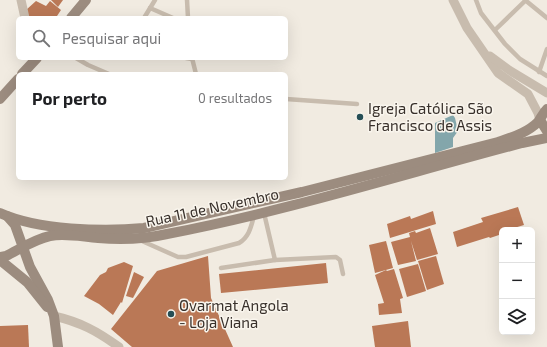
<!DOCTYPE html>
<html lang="pt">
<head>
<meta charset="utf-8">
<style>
  body { margin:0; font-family:"Exo 2",sans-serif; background:#f2f2f2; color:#202124 }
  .controls { position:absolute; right:12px; bottom:12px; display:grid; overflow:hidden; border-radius:6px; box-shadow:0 4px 16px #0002 }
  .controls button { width:36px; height:36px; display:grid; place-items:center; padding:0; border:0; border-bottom:1px solid #e0e0e0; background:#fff; color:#202124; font:20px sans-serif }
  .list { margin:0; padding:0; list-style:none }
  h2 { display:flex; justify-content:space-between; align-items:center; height:52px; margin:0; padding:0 16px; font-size:17px }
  h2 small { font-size:13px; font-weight:400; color:#757577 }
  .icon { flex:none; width:22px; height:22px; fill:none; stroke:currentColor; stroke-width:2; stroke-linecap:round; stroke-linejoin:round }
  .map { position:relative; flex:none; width:547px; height:347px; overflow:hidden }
  .search { position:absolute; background:#fff; box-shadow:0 4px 16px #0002; left:16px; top:16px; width:272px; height:44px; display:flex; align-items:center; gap:10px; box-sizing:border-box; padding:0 14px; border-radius:6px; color:#757577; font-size:15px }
  .panel { position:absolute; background:#fff; box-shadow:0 4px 16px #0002; left:16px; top:72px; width:272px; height:108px; border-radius:6px }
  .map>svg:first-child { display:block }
  .water { fill:#83a6ab }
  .building { fill:#ba7856 }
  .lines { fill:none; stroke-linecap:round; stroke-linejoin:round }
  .service { stroke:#c8bcae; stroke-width:4.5 }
  .minor { stroke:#c8bcae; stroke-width:9 }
  .secondary { stroke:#9c8c7f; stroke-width:10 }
  .poi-dot { fill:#254e55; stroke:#f9f5ed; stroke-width:1.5 }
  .labels { text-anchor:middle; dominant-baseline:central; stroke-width:3; stroke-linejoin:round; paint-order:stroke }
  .poi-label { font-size:15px; fill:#38302b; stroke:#f9f5ed; text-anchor:start }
  .street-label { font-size:15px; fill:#38302b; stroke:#f9f5ed }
</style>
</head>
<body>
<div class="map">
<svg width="547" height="347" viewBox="0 0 547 347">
  <rect width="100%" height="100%" fill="#f1ebe1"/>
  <path class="water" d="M453 115 455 118 458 131 453 138V147L435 153V123Z"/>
  <g class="building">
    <path d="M51 0H63L58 7Z"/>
    <path d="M36 1 46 6 50 1 61 10 57 16 59 18H28L26 10Z"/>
    <path d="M518 207 524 225 514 228 513 230H502V234L490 238 489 237 457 247 453 232 483 222 481 218Z"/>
    <path d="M433 211 436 224 390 238 387 224 410 216 411 219Z"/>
    <path d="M430 228 438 254 417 260 411 241 416 261 398 265 391 242 410 237 409 233 415 231 416 233Z"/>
    <path d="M386 241 393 268 375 273 369 245Z"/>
    <path d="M208 256 211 298 233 347H132L111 329 157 271Z"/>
    <path d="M436 256 444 284 427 290 418 261Z"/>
    <path d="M124 262 133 266 122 303 121 302 113 315 99 304 84 296 100 275 106 272 108 268Z"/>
    <path d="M326 263 328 283 221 293 219 274Z"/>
    <path d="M418 264 426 291 407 297 399 269Z"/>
    <path d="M394 269 403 298 400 299 402 313 379 315 378 304 384 303 375 275 386 270 387 271Z"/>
    <path d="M134 272 144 277 133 298 126 296Z"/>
    <path d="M408 321 411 347H375L372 326Z"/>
    <path d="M28 325 29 347H0V326Z"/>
  </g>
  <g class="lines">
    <g class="service">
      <path d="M187 0 188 18"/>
      <path d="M476 0 481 13 505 44 520 59 547 76"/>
      <path d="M525 0 547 18"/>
      <path d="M150 8 173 18"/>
      <path d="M144 18 155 0"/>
      <path d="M495 30 525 1"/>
      <path d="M76 58 88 65 109 74"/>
      <path d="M186 58 192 59"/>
      <path d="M192 58 196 74"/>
      <path d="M539 72 547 49"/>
      <path d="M286 99 357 104"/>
      <path d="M264 213 275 260"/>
      <path d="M142 241 178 257H186L239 243C249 237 251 227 254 216"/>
      <path d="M221 268 275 260 336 257 340 260 343 274"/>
    </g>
    <g class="minor">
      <path d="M21 0 25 18"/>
      <path d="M453 0 467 28 498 73 528 94 538 113 540 120"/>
      <path d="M490 56 509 70 547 93"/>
      <path d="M54 316C80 322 97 331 119 347"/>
    </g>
    <g class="secondary">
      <path d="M71 18 86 0"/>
      <path d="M22 74 37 58"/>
      <path d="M0 99 18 79"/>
      <path d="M540 120 547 131"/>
      <path d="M0 213C38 230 103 232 144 228L302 192 498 142C512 137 527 133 538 122 541 118 543 113 547 109"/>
      <path d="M7 216 15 225 30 267 48 300 54 316 58 347"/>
      <path d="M0 257 6 256C20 249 35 239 50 236 66 233 83 237 98 238 121 240 145 239 167 234 287 211 404 174 522 143L547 138"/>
      <path d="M0 260 27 282 47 307"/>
    </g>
  </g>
  <g class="poi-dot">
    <circle cx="360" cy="117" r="4"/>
    <circle cx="171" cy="314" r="4"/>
  </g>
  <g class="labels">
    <g class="poi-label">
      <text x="368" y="108">Igreja Católica São<tspan x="368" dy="17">Francisco de Assis</tspan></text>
      <text x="179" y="305">Ovarmat Angola<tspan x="179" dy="17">- Loja Viana</tspan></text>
    </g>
    <g class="street-label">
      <text transform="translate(212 207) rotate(-12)">Rua 11 de Novembro</text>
    </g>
  </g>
</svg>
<div class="controls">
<button>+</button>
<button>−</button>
<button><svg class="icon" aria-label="layers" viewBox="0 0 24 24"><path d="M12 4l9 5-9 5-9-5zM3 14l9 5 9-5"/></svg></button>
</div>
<div class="search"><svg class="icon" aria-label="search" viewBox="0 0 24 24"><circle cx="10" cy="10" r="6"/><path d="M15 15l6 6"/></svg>Pesquisar aqui</div>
<section class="panel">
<h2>Por perto<small>0 resultados</small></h2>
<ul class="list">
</ul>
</section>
</div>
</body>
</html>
